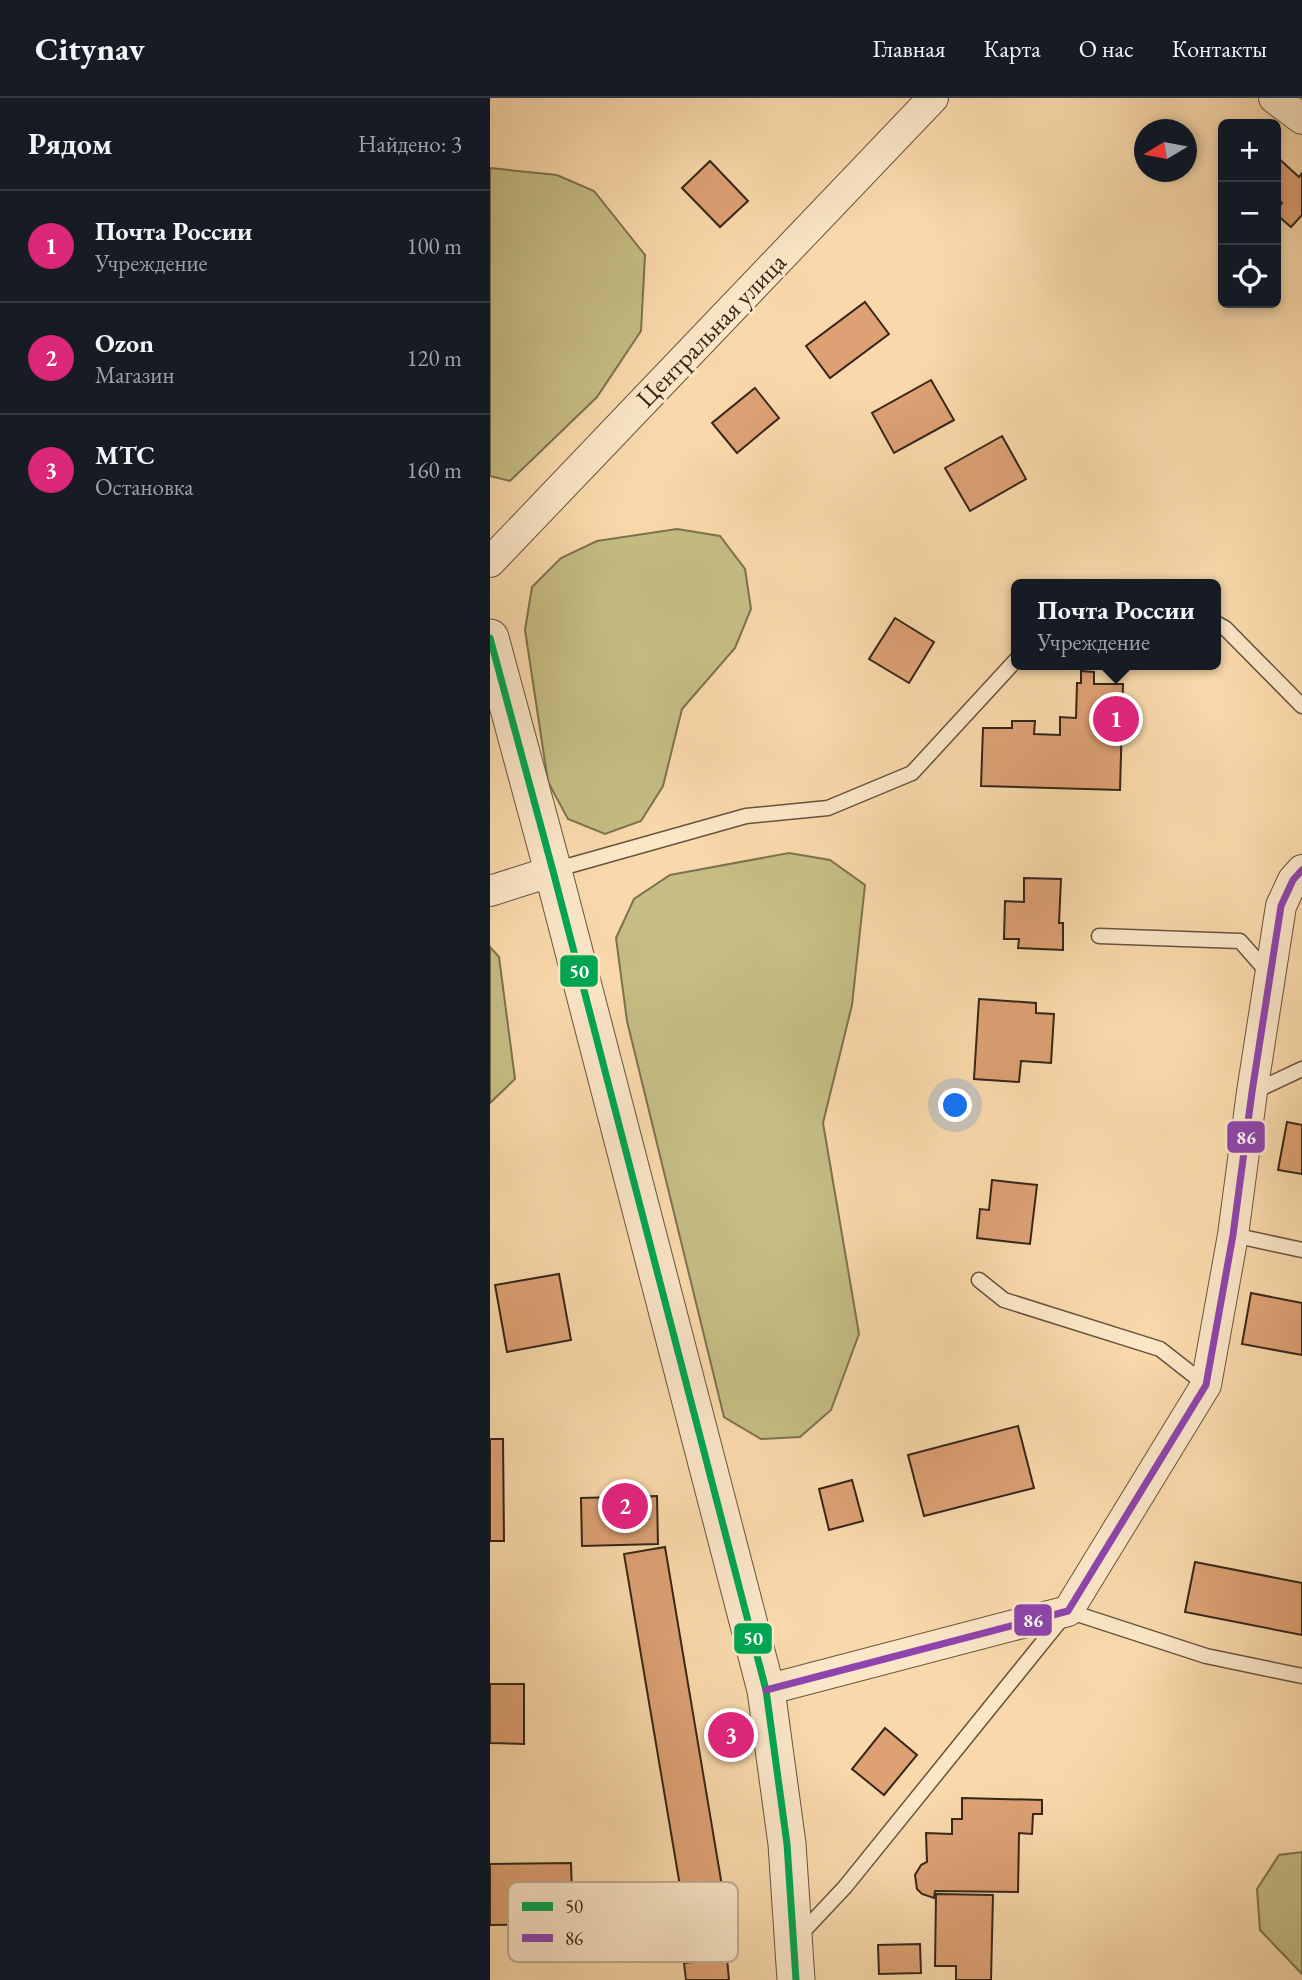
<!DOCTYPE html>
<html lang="ru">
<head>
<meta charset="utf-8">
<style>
  body { margin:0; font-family:"EB Garamond",serif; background:#242831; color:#f1f3f6 }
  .controls { position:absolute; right:21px; top:21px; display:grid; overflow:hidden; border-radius:10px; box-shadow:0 4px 10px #0003 }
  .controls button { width:63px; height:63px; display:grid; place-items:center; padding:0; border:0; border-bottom:2px solid #363941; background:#171b24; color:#f1f3f6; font:35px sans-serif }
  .compass { position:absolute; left:644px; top:21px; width:63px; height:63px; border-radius:50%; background:#171b24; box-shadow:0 4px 10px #0003; rotate:260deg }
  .you { position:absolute; left:466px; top:1008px; width:24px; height:24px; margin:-18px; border:5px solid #fff; border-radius:50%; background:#1a73e8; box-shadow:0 0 0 10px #1a73e833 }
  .badge { display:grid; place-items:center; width:46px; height:46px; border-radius:50%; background:#db2777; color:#fff; font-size:23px; font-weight:700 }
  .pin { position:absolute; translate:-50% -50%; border:4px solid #fff; box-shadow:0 2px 7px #0006 }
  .popup { position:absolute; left:521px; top:481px; width:210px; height:91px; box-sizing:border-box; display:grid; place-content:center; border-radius:10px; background:#171b24; filter:drop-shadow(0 2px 5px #0005); font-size:23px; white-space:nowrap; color:#9ea1a6 }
  .popup b { font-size:26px; color:#f1f3f6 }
  .popup::after { content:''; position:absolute; left:50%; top:100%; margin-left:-14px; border:14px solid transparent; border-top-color:#171b24 }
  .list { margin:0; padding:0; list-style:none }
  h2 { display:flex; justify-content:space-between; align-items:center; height:91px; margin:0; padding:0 28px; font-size:30px }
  h2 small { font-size:23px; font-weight:400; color:#9ea1a6 }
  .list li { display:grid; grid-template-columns:46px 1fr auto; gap:21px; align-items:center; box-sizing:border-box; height:112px; padding:0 28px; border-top:2px solid #363941 }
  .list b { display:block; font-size:26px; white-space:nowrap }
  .list p { margin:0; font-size:23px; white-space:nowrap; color:#9ea1a6 }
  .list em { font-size:23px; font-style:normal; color:#9ea1a6 }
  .icon { flex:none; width:38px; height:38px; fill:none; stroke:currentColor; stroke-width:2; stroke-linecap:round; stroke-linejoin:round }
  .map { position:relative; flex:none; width:812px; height:1882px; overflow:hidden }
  header { display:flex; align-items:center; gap:42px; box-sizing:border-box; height:98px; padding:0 35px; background:#171b24; border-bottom:2px solid #363941 }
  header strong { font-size:33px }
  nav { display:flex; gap:38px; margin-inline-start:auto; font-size:24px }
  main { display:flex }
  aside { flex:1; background:#171b24 }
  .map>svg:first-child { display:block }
  .green { fill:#c5bd84; stroke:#7e724e; stroke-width:2 }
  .building { fill:#dda174; stroke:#372618; stroke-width:2 }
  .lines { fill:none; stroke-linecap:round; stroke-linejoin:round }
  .service-casing { stroke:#68533d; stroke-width:17 }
  .minor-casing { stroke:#68533d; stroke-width:32 }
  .tertiary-casing { stroke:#68533d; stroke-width:39 }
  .service { stroke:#fbe6c8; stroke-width:14 }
  .minor { stroke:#fbe6c8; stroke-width:30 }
  .tertiary { stroke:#fbe6c8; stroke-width:37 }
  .bus-1-casing { stroke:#fbe6c8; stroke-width:12 }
  .bus-2-casing { stroke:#fbe6c8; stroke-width:12 }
  .bus-1 { stroke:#00a651; stroke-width:7 }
  .bus-2 { stroke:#8e44ad; stroke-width:7 }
  .labels { text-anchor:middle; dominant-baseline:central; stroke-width:6; stroke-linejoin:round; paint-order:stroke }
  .street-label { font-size:26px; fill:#372618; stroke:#fbe6c8 }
  .key { fill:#fbe6c8; stroke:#c0ac93; stroke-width:2 }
  .key-label { font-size:19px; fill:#372618 }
  .line-badge { stroke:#fbe6c8; stroke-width:2.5 }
  .badge-label { font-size:19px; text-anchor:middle; font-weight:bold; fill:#fff }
</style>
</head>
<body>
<header>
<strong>Citynav</strong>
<nav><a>Главная</a><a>Карта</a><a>О нас</a><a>Контакты</a></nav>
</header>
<main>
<aside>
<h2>Рядом<small>Найдено: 3</small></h2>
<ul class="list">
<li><span class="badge">1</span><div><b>Почта России</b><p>Учреждение</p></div><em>100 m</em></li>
<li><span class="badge">2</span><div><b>Ozon</b><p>Магазин</p></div><em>120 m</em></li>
<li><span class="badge">3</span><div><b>МТС</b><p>Остановка</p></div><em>160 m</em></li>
</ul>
</aside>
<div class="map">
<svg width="812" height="1882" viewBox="0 0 812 1882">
  <rect width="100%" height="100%" fill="#f9d9ab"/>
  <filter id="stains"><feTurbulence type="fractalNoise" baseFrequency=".00286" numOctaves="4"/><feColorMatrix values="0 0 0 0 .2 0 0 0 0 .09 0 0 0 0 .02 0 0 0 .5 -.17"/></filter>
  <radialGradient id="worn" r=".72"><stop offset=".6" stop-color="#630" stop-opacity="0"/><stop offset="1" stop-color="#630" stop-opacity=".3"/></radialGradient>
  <g class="green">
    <path d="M0 70 67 77 104 93 155 157 151 233 107 299 20 383 0 378Z"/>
    <path d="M187 431 230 438 255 471 261 511 245 550 192 611 173 688 151 723 115 736 78 721 58 684 35 532 42 489 71 460 107 443Z"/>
    <path d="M299 755 340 762 375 787 362 907 333 1025 369 1236 341 1312 310 1339 271 1341 234 1319 137 923 126 840 144 801 180 777Z"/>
    <path d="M0 849 9 859 25 981 0 1005Z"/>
    <path d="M812 1754V1876L770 1832 767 1791 789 1757Z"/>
  </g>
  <g class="building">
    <path d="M786 58 809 79 812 75V117L801 129 786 116V112L792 105 786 100Z"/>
    <path d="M220 63 258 103 230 129 192 90Z"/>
    <path d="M375 204 399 236 340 280 316 248Z"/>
    <path d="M441 282 464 322 404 355 382 315Z"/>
    <path d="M265 290 289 320 247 355 222 325Z"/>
    <path d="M512 338 536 381 480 413 455 370Z"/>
    <path d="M405 520 444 544 419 585 379 561Z"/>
    <path d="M591 573 604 574V586H633L630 692 491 688 493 630H522V623H545L544 636 570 637V619L586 620 587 585H591Z"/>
    <path d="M534 780 571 781 569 825H573V852L528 850 529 841H514L515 803 534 804Z"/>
    <path d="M489 901 546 905V915L564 916 561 965 531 963 529 984 484 981Z"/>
    <path d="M797 1024 812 1027V1076L788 1072Z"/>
    <path d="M502 1082 547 1087 540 1146 487 1140 490 1111 499 1112Z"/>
    <path d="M69 1176 81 1242 17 1254 5 1187Z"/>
    <path d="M761 1195 812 1205V1257L752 1246Z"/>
    <path d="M528 1328 544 1390 434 1418 418 1357Z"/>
    <path d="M0 1341H13L14 1443H0Z"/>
    <path d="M362 1382 373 1423 339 1432 329 1391Z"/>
    <path d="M167 1398 168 1446 92 1448 91 1400Z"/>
    <path d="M175 1449 233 1794 192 1800 134 1456Z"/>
    <path d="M705 1464 812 1485V1537L695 1514Z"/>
    <path d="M0 1586H34V1646L0 1645Z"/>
    <path d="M395 1630 427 1657 394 1697 362 1671Z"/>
    <path d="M472 1700 552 1702V1716H543L542 1736 529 1735 528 1794 445 1793 444 1800 432 1796 427 1791 425 1777 431 1767 437 1764 436 1735 462 1736V1721H472Z"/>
    <path d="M81 1765 83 1826 0 1827V1766Z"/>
    <path d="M446 1796 503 1797 501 1882H466V1868H445Z"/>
    <path d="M430 1846 431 1875 389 1876 388 1847Z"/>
    <path d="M237 1860 239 1882H196L194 1865Z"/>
  </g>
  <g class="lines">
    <defs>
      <g id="service">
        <path d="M726 525 735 530 812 608"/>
        <path d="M64 772 256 718 338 710 422 675 526 562"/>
        <path d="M609 838 750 843 779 876"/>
        <path d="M763 994 812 971"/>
        <path d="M743 1137 812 1152"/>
        <path d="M489 1182 514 1202 670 1251 716 1287"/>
        <path d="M308 1839 355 1789 578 1513 716 1558 812 1578"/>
      </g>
      <g id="minor">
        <path d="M784 0 812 21"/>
        <path d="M0 464 443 0"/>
        <path d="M0 793 63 773"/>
        <path d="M276 1592 578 1513 716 1287 743 1137 762 994 791 808 803 782 812 772"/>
      </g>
      <path id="tertiary" d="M0 540 63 773 276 1592 297 1746 306 1882"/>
    </defs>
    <use href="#service" class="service-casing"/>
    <use href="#minor" class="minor-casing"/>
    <use href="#tertiary" class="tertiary-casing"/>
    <use href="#service" class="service"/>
    <use href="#minor" class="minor"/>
    <use href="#tertiary" class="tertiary"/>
    <defs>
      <path id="bus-1" d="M0 540 63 773 276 1592 297 1746 306 1882"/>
      <path id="bus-2" d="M276 1592 578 1513 716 1287 743 1137 762 994 791 808 803 782 812 772"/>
    </defs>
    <use href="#bus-1" class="bus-1-casing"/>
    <use href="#bus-2" class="bus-2-casing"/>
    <use href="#bus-1" class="bus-1"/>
    <use href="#bus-2" class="bus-2"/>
  </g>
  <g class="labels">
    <g class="street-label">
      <text transform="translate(221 232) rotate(-46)">Центральная улица</text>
    </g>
  </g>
  <rect x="18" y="1784" width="230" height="80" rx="10" class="key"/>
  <rect x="32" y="1804" width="31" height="9" fill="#00a651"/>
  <rect x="32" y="1836" width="31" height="8" fill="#8e44ad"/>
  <g class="key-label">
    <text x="75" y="1815">50</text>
    <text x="75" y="1847">86</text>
  </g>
  <g class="line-badge">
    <rect x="69" y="856" width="40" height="34" rx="7" fill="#00a651"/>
    <rect x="736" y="1022" width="40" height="34" rx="7" fill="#8e44ad"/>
    <rect x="523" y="1505" width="40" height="34" rx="7" fill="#8e44ad"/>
    <rect x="243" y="1524" width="40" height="33" rx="7" fill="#00a651"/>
  </g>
  <g class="badge-label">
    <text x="89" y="880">50</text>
    <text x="756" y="1046">86</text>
    <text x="543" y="1529">86</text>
    <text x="263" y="1547">50</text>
  </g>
  <rect width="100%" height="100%" filter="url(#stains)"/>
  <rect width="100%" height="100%" fill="url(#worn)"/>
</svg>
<div class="controls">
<button>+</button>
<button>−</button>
<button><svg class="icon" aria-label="locate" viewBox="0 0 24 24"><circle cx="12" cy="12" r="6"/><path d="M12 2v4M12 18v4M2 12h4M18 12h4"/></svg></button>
</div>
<svg class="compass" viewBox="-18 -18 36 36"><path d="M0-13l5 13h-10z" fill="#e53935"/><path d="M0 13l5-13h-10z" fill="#9ea1a6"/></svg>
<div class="you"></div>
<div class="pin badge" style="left:626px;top:621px">1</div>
<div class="popup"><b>Почта России</b>Учреждение</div>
<div class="pin badge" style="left:135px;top:1408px">2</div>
<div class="pin badge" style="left:241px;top:1637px">3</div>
</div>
</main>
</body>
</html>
